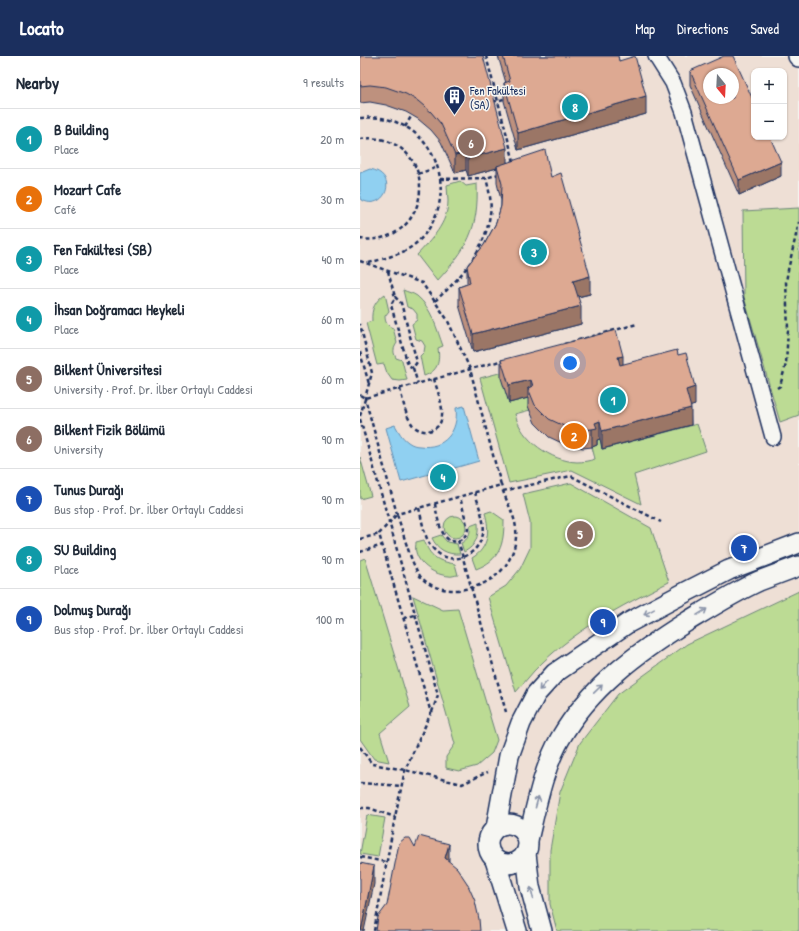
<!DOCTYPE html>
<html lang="en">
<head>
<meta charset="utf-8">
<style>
  body { margin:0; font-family:"Patrick Hand",sans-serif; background:#f2f2f3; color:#1f2937 }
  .controls { position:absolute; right:12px; top:12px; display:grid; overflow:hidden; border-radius:8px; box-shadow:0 1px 3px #0004 }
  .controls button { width:36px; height:36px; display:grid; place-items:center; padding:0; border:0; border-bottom:1px solid #e0e1e3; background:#fff; color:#1f2937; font:20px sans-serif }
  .compass { position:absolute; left:343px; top:12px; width:36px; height:36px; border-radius:50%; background:#fff; box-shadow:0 1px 3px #0004; rotate:162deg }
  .you { position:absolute; left:210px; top:307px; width:14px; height:14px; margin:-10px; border:3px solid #fff; border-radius:50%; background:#1a73e8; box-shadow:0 0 0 6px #1a73e833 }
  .badge { display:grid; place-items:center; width:26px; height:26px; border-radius:50%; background:#1b2f5e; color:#fff; font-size:13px; font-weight:700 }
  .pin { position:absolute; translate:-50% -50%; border:2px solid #fff; box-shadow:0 1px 4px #0006 }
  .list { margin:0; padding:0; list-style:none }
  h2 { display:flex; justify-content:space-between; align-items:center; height:52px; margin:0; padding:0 16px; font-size:17px }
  h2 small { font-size:13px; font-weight:400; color:#747a83 }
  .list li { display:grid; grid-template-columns:26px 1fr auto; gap:12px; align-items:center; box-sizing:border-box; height:60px; padding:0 16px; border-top:1px solid #e0e1e3 }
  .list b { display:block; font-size:15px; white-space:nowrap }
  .list p { margin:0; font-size:13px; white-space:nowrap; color:#747a83 }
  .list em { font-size:13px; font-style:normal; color:#747a83 }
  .map { position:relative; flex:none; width:439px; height:875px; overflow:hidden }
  header { display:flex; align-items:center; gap:24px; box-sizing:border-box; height:56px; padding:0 20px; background:#1b2f5e; color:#fff }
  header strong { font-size:19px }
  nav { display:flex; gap:22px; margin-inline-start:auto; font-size:14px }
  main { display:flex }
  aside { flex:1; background:#fff }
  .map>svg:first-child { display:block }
  .built { fill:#eedfd5; fill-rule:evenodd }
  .green { fill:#bcdb94; stroke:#6c8579 }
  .water { fill:#90d0f1; stroke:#6190b6 }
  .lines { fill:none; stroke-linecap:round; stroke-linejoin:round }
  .minor-casing { stroke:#1b2f5e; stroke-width:18 }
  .tertiary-casing { stroke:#1b2f5e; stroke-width:22 }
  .path { stroke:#1b2f5e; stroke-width:2.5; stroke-dasharray:4 3; stroke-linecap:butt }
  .minor { stroke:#f6f6f2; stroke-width:15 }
  .tertiary { stroke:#f6f6f2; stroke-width:19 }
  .path-bridge { stroke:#1b2f5e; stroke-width:2.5; stroke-dasharray:4 3; stroke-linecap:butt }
  .wall { fill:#be917e; stroke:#1b2f5e }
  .shaded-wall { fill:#9b7666; stroke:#1b2f5e }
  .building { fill:#dda992; stroke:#1b2f5e; fill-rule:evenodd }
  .oneway { stroke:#8892a8 }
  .labels { text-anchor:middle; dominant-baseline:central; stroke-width:3; stroke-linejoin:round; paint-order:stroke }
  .poi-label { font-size:12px; fill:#1b2f5e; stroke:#f6f6f2; text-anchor:start }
</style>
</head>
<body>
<header>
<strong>Locato</strong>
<nav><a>Map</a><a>Directions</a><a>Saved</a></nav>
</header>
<main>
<aside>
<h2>Nearby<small>9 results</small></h2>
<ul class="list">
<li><span class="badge" style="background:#0f9aa8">1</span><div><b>B Building</b><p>Place</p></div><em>20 m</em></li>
<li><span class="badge" style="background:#e8710a">2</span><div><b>Mozart Cafe</b><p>Café</p></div><em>30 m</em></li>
<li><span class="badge" style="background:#0f9aa8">3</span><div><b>Fen Fakültesi (SB)</b><p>Place</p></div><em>40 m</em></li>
<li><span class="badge" style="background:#0f9aa8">4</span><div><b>İhsan Doğramacı Heykeli</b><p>Place</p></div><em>60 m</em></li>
<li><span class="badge" style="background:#8d6e63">5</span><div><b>Bilkent Üniversitesi</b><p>University · Prof. Dr. İlber Ortaylı Caddesi</p></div><em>60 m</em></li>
<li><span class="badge" style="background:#8d6e63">6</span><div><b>Bilkent Fizik Bölümü</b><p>University</p></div><em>90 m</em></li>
<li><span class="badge" style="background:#1a4fb4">7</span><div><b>Tunus Durağı</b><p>Bus stop · Prof. Dr. İlber Ortaylı Caddesi</p></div><em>90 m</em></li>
<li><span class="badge" style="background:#0f9aa8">8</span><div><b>SU Building</b><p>Place</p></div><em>90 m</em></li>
<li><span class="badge" style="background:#1a4fb4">9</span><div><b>Dolmuş Durağı</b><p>Bus stop · Prof. Dr. İlber Ortaylı Caddesi</p></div><em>100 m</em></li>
</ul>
</aside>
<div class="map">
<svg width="439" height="875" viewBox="0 0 439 875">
  <rect width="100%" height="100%" fill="#f6f6f2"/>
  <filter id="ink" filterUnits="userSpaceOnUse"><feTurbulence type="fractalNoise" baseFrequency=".025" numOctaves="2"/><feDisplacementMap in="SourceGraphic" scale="8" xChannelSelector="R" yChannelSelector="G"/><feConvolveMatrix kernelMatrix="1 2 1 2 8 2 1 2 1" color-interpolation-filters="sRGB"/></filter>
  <g filter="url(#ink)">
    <path class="built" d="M0 0H439V875H0ZM394 15H424V81H394ZM349 18H373V42H349Z"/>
    <g class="green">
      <path d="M100 125 106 130 117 128C119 173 107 193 77 225L57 199C71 184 88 167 88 145 88 140 87 134 87 129Z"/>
      <path d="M439 152V359L420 366 384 241 383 155Z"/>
      <path d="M43 234C47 236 53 237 57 240 72 252 77 274 83 290L78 292C80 306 78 315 64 320L60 300 64 296 65 290 62 285 56 283 52 268 57 264V258L53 253 47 251Z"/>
      <path d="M25 238 29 255 25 260C25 266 27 270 33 272L37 287C33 293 33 296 36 302L42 304 47 324 40 325 32 324 27 317 24 308 17 309 6 267 12 265C11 253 15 245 25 238Z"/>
      <path d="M170 309 171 342 169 350 170 354 155 358C161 384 191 405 217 406 223 406 229 405 235 403L232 391 235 384 240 383 243 393 337 368 346 395 274 419 281 448 212 414 149 427 120 322Z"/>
      <path d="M0 401 11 440 0 443Z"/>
      <path d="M211 427 291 472 309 526C261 550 211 576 174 615 168 622 162 629 156 636L128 541 146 530 160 513 170 492V466L163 438Z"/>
      <path d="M131 455 144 464C144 489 140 504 116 513L112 502C129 492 130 474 125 457Z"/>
      <circle cx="95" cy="471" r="11"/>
      <path d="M118 467C119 480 116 490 104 496L101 487C108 484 111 477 110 470Z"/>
      <path d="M81 479 87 486 97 488 100 498C87 499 77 493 72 482Z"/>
      <path d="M64 484C70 501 77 505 95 508L98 519C95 519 91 521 89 520 75 519 59 509 56 496 55 493 56 489 56 486Z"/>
      <path d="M5 502 50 651 20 677 29 706 14 703 0 683V504Z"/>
      <path d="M439 535V875H197L190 848V794L200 736 220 687 258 638 327 588Z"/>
      <path d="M53 540 83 554 98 553 137 684 132 697 117 710 99 715 86 712V701L95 688Z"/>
      <path d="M7 759 25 762 18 801 0 798Z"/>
    </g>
    <g class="water">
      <path d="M10 113C41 119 24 158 0 143V117Z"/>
      <path d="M104 350 119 405 91 413 90 409 72 414 73 417 41 426 26 372 35 369C39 376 42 382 48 386 52 389 56 390 60 390 84 394 99 375 96 352Z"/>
    </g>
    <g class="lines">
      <defs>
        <path id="minor" d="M296 0 313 27 324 56 413 381"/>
        <g id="tertiary">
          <path d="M438 0 439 1"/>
          <circle cx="148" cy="788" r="20"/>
          <path d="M136 772 149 700 161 667 176 638 195 617 268 567 326 536 369 514 439 487"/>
          <path d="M168 784C176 751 183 713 200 683 230 631 278 596 328 565 351 551 375 536 399 525 412 520 426 515 439 510"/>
          <path d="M166 798 170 831 182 875"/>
          <path d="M135 804 157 875"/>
        </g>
      </defs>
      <use href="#minor" class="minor-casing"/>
      <use href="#tertiary" class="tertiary-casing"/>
      <g class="path">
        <path d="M126 0 154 106"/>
        <path d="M0 62C10 61 20 61 30 64 86 81 98 153 54 189 41 199 24 202 9 207"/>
        <path d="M45 71 52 59"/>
        <path d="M0 83C8 82 16 82 24 84 82 101 67 191 0 183"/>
        <path d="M58 118 78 111"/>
        <path d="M80 123 126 122 139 118"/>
        <path d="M0 205 62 227 87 263 110 313 141 429 37 458 5 342 12 317 0 268"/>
        <path d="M28 215 35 241"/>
        <path d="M75 245C100 223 126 193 130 158 132 146 129 134 126 122"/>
        <path d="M204 288 277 268"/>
        <path d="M0 296 9 328"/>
        <path d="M53 312 48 309 31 249 35 241 41 247 57 306 53 312 58 328"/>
        <path d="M417 332 420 330 426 308 428 273 426 226 428 214 439 166"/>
        <path d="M40 333C43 344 45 359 52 368 55 373 63 376 68 375 93 370 78 338 74 323"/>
        <path d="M0 339 5 342 144 304"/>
        <path d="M0 360 5 343"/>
        <path d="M0 363 78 639 72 656"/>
        <path d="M143 435 211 420 301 466"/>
        <path d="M75 448C77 459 81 490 98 485 104 483 107 478 108 473L100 441"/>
        <path d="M59 452C62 464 64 480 71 490 87 512 117 503 123 478 126 466 118 449 115 436"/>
        <path d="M0 483 19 478"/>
        <path d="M98 484 146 656"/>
        <path d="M0 496 23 489"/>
        <path d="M44 562 55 559"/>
        <path d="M0 691 12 708 45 714 102 728 128 716"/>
        <path d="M0 727 42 730"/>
        <path d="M0 752H9L35 761"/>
        <path d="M0 801 26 806"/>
        <path d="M14 875 35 761 45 714 71 657 19 478 37 458C42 473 51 508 60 520 79 543 121 535 140 516 149 507 155 494 156 481 158 462 146 447 141 429"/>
      </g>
      <use href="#minor" class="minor"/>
      <use href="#tertiary" class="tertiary"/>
      <path class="path-bridge" d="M133 46 147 42"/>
    </g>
    <g class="wall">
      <path d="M0 0 147 106 191 121 230 238 218 241 221 268 113 296 99 249V231L107 228V210L124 189 136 167 141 150V144L137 127V112L108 120 106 114 95 117 81 86 71 74 58 63 46 56 26 49 10 46 0 47Z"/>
      <path d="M138 0H258L259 5 286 58 158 94 144 45V27H146Z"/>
      <path d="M330 15 421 120 379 139 330 29Z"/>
      <path d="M141 304 263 308 335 349 330 350 331 369 242 393 240 383 237 384V389L232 391 223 392 204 388 189 381 175 367 168 350V342L149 347 141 322Z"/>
    </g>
    <g class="shaded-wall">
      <path d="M286 40V58L158 94V77Z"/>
      <path d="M147 92V110H137V112L108 120V102Z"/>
      <path d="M106 96V114L95 117V99Z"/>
      <path d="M421 106V120L379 139V124Z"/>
      <path d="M230 220V238L213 242V225Z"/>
      <path d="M221 250V268L113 296V278Z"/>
      <path d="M263 300V317L258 319V301Z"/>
      <path d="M171 324V339L168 332V342L149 347V329Z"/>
      <path d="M335 331V349L326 352V334Z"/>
      <path d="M331 352V369L242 393V375Z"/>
      <path d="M240 365V383L237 384V389L232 391V373L235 367Z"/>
      <path d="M89 788V805L85 802Z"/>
      <path d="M14 810V828L4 875H1Z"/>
    </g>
    <g class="building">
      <path d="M0 0H123L147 92 108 102 106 96 95 99 81 68 71 56 58 45 46 38 26 31 10 29 0 30Z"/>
      <path d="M143 0H258L259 5 275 0 286 40 158 77 144 27 150 25Z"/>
      <path d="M364 0H373L394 46V81H410L421 106 379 124 330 15ZM349 18H373V42H349Z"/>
      <path d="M185 94 191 121 201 117 230 220 213 225 221 250 113 278 99 231 110 227 107 210 124 189 136 167 141 150 142 128 137 110Z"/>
      <path d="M256 274 263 300 258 301 260 309 317 294 318 299 326 297 335 331 326 334 331 352 242 375 240 365 235 367 237 372 232 373 223 374 204 370 189 363 175 349 168 332 173 330 171 324 149 329 141 304Z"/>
      <path d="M59 780 89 788 85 802 97 812 107 827 115 845 119 863 120 875H16L18 861 27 849 39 787 45 782H50L55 791Z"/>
      <path d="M0 807 14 810 1 875H0Z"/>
    </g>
    <defs><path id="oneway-shaft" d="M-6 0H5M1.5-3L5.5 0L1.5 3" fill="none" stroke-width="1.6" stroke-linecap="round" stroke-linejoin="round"/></defs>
    <g class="oneway">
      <use href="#oneway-shaft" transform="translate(289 556) rotate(151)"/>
      <use href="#oneway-shaft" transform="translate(342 556) rotate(-32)"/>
      <use href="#oneway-shaft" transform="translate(183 630) rotate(132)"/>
      <use href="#oneway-shaft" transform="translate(238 633) rotate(-44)"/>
      <use href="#oneway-shaft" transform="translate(177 746) rotate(-75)"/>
      <use href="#oneway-shaft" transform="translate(172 837) rotate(-103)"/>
    </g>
  </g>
  <defs>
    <symbol id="building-pin" viewBox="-11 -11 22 30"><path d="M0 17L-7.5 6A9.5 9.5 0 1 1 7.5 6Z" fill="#1b2f5e" stroke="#f6f6f2"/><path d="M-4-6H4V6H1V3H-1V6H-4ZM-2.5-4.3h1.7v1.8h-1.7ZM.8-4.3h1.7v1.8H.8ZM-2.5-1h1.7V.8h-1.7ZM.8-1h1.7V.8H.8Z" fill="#fff"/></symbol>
  </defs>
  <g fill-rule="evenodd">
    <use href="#building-pin" x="82" y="28" width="25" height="34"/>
  </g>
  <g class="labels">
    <g class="poi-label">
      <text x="110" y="34">Fen Fakültesi<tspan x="110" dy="14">(SA)</tspan></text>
    </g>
  </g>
</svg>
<div class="controls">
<button>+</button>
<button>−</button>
</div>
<svg class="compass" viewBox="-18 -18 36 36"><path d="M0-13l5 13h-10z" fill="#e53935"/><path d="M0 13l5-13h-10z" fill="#747a83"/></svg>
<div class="you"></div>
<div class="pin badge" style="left:253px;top:344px;background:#0f9aa8">1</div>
<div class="pin badge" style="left:214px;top:380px;background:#e8710a">2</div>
<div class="pin badge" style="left:174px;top:196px;background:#0f9aa8">3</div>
<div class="pin badge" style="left:83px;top:421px;background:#0f9aa8">4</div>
<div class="pin badge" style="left:220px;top:478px;background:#8d6e63">5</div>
<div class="pin badge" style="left:111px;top:87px;background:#8d6e63">6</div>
<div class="pin badge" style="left:384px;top:492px;background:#1a4fb4">7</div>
<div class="pin badge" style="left:215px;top:51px;background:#0f9aa8">8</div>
<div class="pin badge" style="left:243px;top:566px;background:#1a4fb4">9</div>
</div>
</main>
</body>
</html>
